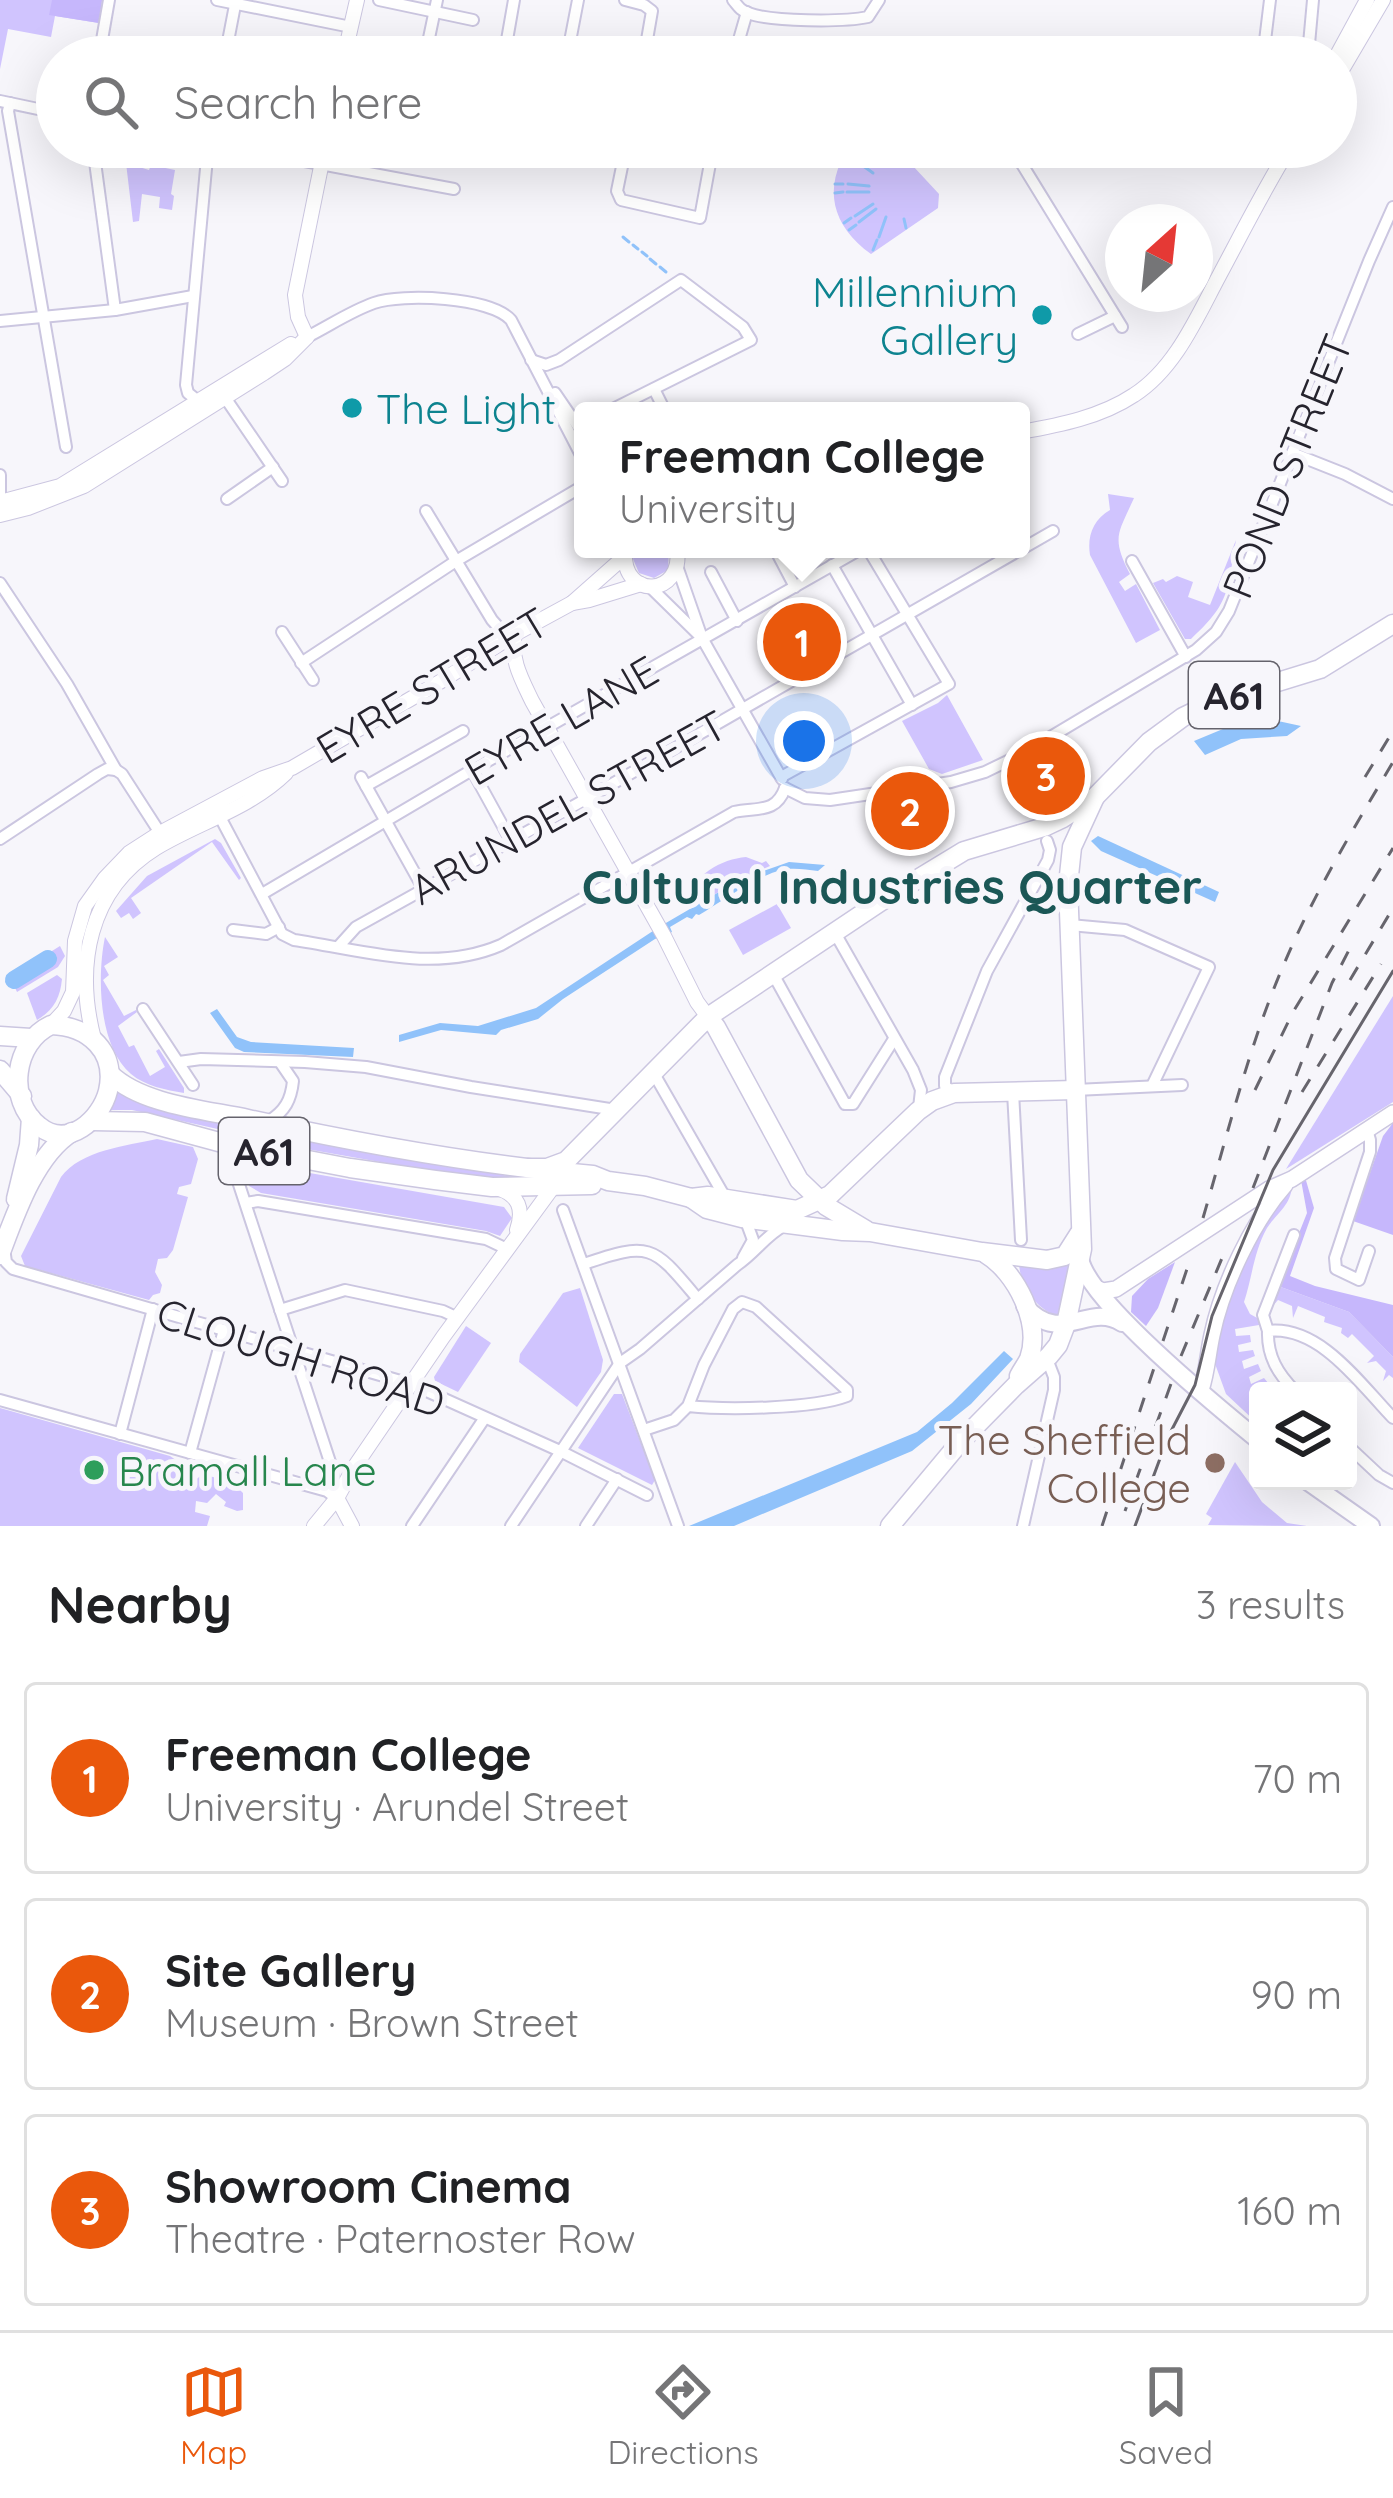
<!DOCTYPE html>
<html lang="en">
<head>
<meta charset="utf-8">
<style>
  body { margin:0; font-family:Quicksand,sans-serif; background:#f6f6f6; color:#202124 }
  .controls { position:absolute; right:36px; bottom:36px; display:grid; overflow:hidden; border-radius:12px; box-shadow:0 12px 48px #0002 }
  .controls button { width:108px; height:108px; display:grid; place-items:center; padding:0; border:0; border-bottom:3px solid #e0e0e0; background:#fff; color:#202124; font:60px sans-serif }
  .compass { position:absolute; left:1105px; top:204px; width:108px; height:108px; border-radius:50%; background:#fff; box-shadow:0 12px 48px #0002; rotate:27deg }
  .you { position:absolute; left:804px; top:741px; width:42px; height:42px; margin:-30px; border:9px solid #fff; border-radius:50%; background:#1a73e8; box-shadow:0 0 0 18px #1a73e833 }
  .badge { display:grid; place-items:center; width:78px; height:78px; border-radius:50%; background:#ea580c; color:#fff; font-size:39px; font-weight:700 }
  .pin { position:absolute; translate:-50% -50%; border:6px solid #fff; box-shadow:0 3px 12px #0006 }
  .popup { position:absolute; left:574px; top:402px; width:456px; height:156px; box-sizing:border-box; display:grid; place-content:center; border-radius:12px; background:#fff; filter:drop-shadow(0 3px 9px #0005); font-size:39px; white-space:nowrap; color:#757577 }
  .popup b { font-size:45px; color:#202124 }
  .popup::after { content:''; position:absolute; left:50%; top:100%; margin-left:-24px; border:24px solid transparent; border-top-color:#fff }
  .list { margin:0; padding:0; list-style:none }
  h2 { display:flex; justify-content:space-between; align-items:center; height:156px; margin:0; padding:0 48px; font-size:51px }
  h2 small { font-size:39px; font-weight:400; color:#757577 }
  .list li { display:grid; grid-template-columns:78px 1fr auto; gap:36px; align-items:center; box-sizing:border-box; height:192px; margin:0 24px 24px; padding:0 24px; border:3px solid #e0e0e0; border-radius:12px }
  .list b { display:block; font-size:45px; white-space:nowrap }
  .list p { margin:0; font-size:39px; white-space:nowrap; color:#757577 }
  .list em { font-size:39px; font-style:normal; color:#757577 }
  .icon { flex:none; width:66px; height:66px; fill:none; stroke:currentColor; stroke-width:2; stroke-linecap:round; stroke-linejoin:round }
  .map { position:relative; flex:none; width:1393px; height:1526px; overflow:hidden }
  .search { position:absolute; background:#fff; box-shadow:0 12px 48px #0002; left:36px; right:36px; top:36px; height:132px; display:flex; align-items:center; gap:30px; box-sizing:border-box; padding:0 42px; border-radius:66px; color:#757577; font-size:45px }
  .sheet { height:804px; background:#fff }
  nav { display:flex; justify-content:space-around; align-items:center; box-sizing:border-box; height:168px; border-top:3px solid #e0e0e0; background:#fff; font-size:33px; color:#757577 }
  nav a { display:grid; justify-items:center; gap:6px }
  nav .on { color:#ea580c }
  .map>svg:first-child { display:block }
  .green { fill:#d0c4fe }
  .forest { fill:#c6b7fc }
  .water { fill:#90c2fa }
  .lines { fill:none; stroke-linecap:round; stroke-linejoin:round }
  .stream { stroke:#90c2fa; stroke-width:3 }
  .river { stroke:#90c2fa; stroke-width:18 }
  .minor-casing { stroke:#cbc6e0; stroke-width:14 }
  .tertiary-casing { stroke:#cbc6e0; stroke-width:16 }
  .secondary-casing { stroke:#cbc6e0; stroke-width:18 }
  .primary-casing { stroke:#cbc6e0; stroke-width:20 }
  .trunk-casing { stroke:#cbc6e0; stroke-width:21 }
  .minor { stroke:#fff; stroke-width:10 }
  .tertiary { stroke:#fff; stroke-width:14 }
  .secondary { stroke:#fff; stroke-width:15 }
  .primary { stroke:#fff; stroke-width:16 }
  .trunk { stroke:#fff; stroke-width:18 }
  .tram { stroke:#67656d; stroke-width:3 }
  .rail { stroke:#67656d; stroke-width:3; stroke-dasharray:15 15; stroke-linecap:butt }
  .culture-dot { fill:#0f9aa8; stroke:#f7f6fb; stroke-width:4.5 }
  .education-dot { fill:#8d6e63; stroke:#f7f6fb; stroke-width:4.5 }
  .leisure-dot { fill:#2e9e5b; stroke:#f7f6fb; stroke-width:4.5 }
  .labels { text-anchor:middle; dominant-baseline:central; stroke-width:10; stroke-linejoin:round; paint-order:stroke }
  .shield { fill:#f7f6fb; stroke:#65636c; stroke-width:3 }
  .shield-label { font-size:39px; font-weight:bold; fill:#26242e }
  .culture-label { font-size:42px; fill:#0d838f; stroke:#f7f6fb; text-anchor:end }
  .street-label { font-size:42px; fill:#26242e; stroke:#f7f6fb }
  .education-label { font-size:42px; fill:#785e54; stroke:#f7f6fb; text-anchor:end }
  .leisure-label { font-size:42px; fill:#27864d; stroke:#f7f6fb; text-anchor:start }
  .quarter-label { font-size:48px; font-weight:bold; fill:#1b5756; stroke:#f7f6fb }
</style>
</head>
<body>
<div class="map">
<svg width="1393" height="1526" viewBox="0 0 1393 1526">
  <rect width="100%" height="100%" fill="#f7f6fb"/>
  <g class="green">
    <path d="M0 0H102L99 23 55 16 51 37 8 29 0 69Z"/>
    <path d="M849 147H865L889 159 894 156 913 166 939 194 938 208 871 254C832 226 822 188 849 147Z"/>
    <path d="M126 163 149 170 151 165 175 170 171 194 174 196 172 210 159 208 160 197 142 194 139 221 133 222Z"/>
    <path d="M1108 494 1134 498C1118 534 1111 537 1130 574L1119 582 1125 591 1136 584 1160 630 1136 643 1090 555C1087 536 1093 520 1110 510Z"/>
    <path d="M1236 540C1227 591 1231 602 1191 639H1185L1153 583 1163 579 1166 582 1177 576 1193 582 1188 597 1210 605Z"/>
    <path d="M636 549H669L668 570 654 578 639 573 633 559Z"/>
    <path d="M947 695 983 760 942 774 929 769 902 721 938 703Z"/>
    <path d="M215 839 221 843 241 878 239 880 212 842 131 898 141 913 133 919 129 913 121 918 116 911 147 876Z"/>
    <path d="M746 857 762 863 766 861 770 866 743 878 691 908C684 879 720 859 746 857Z"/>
    <path d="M777 904 791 928 743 955 729 930Z"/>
    <path d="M105 937 118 957 104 966 109 975 103 980 124 1016 136 1010 137 1012 118 1026 129 1047 134 1045 150 1076 165 1067 156 1051 159 1049 184 1088V1093C166 1090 145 1086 131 1074 98 1046 97 976 105 937Z"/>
    <path d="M60 946 65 956 58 967 17 992 10 977Z"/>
    <path d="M57 975 62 979C60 998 54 1010 37 1020L27 993Z"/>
    <path d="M1393 996V1102L1286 1169Z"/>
    <path d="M114 1086 283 1136 459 1165 517 1178 519 1181 471 1178 312 1150 132 1110H108Z"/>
    <path d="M157 1139 193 1147 198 1159 191 1184 179 1187 177 1194 188 1197 173 1250 167 1258 158 1259 155 1272 162 1285 160 1293 153 1295 149 1300 25 1266 21 1256 61 1177C81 1150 126 1146 157 1139Z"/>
    <path d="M241 1161 504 1207 512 1218 500 1236 486 1231 261 1193 249 1186Z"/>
    <path d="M1292 1187C1290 1206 1277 1213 1267 1228 1254 1251 1252 1278 1244 1302L1250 1314 1259 1319V1325L1235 1329 1236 1336 1250 1335 1251 1342 1238 1345 1239 1352 1253 1350 1255 1356 1242 1361 1244 1369 1258 1364 1261 1371 1249 1377 1251 1384 1264 1378 1269 1384 1258 1391V1424L1226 1394 1214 1361 1222 1320 1258 1231Z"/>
    <path d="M1019 1263 1051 1268 1072 1263 1061 1317C1037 1311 1020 1287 1019 1263Z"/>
    <path d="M1278 1286 1349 1312 1393 1357V1378L1389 1375 1383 1381 1386 1371 1376 1361 1367 1363 1374 1356 1352 1334 1348 1338 1341 1333 1342 1328 1324 1322 1325 1317 1298 1306 1293 1318 1292 1306 1278 1300 1271 1308Z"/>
    <path d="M580 1288 603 1360 601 1372 577 1407 519 1362 520 1354 563 1293Z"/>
    <path d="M466 1326 491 1343 458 1392 435 1381 434 1377Z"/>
    <path d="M614 1394H622L655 1480 652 1485 578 1448Z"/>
    <path d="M0 1408 170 1456 186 1467 194 1481 203 1474 233 1483 243 1493V1510L237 1511 224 1506 226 1502 216 1494 207 1503 196 1501 195 1512 210 1516 207 1526H0Z"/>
    <path d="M1235 1462 1262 1502 1287 1523 1307 1526 1208 1525 1212 1518 1206 1514Z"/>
  </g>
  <g class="forest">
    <path d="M52 0H102L99 23 49 15Z"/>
    <path d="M1393 1123V1235L1353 1221 1383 1136Z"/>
    <path d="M1305 1177 1314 1208 1290 1276 1315 1286 1393 1305V1357L1349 1312 1278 1286 1307 1213 1301 1180Z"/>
    <path d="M1175 1262 1158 1308 1146 1326 1131 1312 1132 1296 1148 1279Z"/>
  </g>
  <g class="water">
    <path d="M1278 721 1301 726 1287 736 1241 739 1205 755 1194 741 1235 724Z"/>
    <path d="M1098 836 1219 892 1215 902 1101 851 1091 841Z"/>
    <path d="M789 862 825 865 818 871C808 870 798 868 788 869 763 871 721 902 699 915L696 914 692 919 687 917 670 927 672 932 655 939 563 999 538 1019 501 1030 496 1035 441 1030 399 1042V1035L440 1023 478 1026 536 1008 659 927 743 878Z"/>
    <path d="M217 1009 237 1037 251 1042 354 1048 353 1057 244 1052 235 1048 210 1013Z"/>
    <path d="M1004 1351 1013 1359 971 1404 912 1451 734 1526H689L917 1432 952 1403Z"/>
  </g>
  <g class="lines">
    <g class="stream">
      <path d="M866 149 882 165"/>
      <path d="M845 153 851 158"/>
      <path d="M855 160 873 173"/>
      <path d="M835 184H843"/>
      <path d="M848 184 869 186"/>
      <path d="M847 192H869"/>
      <path d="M835 193 843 192"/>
      <path d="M855 216 873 204"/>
      <path d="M904 219 906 228"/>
      <path d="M859 222 876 209"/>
      <path d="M844 223 851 218"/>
      <path d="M849 230 856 225"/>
      <path d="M623 237 629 242"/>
      <path d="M879 237 886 217"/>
      <path d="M633 245 638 249"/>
      <path d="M873 250 877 240"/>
      <path d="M642 252 647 256"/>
      <path d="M650 259 656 264"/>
      <path d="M660 267 666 272"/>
    </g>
    <path class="river" d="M14 980 48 959"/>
    <defs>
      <g id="minor">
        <path d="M217 0 351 27"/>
        <path d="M379 0 473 20"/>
        <path d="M625 0 644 5 652 11 644 57"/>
        <path d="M733 0C739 7 739 9 748 13 771 22 844 22 868 17L879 0"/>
        <path d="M99 57 109 0"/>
        <path d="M225 57 236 0"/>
        <path d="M425 57 437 0"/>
        <path d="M504 57 514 0"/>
        <path d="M567 57 578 0"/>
        <path d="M734 57 747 12"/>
        <path d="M1263 57 1270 0"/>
        <path d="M1305 57 1309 44 1313 0"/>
        <path d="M0 101 57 113"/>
        <path d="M10 103 8 111 66 447"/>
        <path d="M93 147 115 310"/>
        <path d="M229 147 454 189"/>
        <path d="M626 147 617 191 621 200 700 218 713 147"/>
        <path d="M1007 147 1020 161 1122 327"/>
        <path d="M1020 161 1051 147"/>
        <path d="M0 321 115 310 193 296"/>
        <path d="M1078 334 1115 316"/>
        <path d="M307 337C329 326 351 311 374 303 402 293 491 297 511 320L583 459"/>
        <path d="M531 360 546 365 559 360 681 280 743 327 751 340 609 411"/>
        <path d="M654 389 665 411"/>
        <path d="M555 393 583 434"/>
        <path d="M224 396 282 481"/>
        <path d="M198 401 188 393 186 385 208 147"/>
        <path d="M1292 453 1345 474 1393 499"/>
        <path d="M0 475V494"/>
        <path d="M227 499 273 467"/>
        <path d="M426 511 492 620 500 629 515 634"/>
        <path d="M775 549 795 587"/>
        <path d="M1132 561 1186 657"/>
        <path d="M832 565 912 705"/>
        <path d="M677 566 701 635"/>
        <path d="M711 572 737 621"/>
        <path d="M0 583 67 684 116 770 122 774 160 833"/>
        <path d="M650 587 702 638 782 779"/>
        <path d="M282 632 313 680"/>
        <path d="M301 663 456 561 583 486"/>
        <path d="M472 770 511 841"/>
        <path d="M361 777 423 888"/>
        <path d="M781 777 949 684 868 549"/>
        <path d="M366 786 463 731"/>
        <path d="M785 788 805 798 830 800 951 782 985 772 1022 754 1196 650 1216 632 1229 611 1369 261 1393 207"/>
        <path d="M220 817 282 934 294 940C363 950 434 974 501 945L734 812C757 807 776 814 785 788"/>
        <path d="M0 839 98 774 107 769 116 770"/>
        <path d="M262 894 472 770 861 549"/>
        <path d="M1070 925 1125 930 1209 967 1152 1086"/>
        <path d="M233 930 266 934 279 927"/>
        <path d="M835 933 913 1070 921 1090 919 1108"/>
        <path d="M338 947 356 927 586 799 1053 531"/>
        <path d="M773 974 845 1104H853L894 1039"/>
        <path d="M143 1009 193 1085"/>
        <path d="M179 1062 201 1059 305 1062 366 1067 471 1087 616 1110"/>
        <path d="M653 1072 726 1199"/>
        <path d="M1075 1090 1182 1085"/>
        <path d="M1013 1092 1021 1240"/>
        <path d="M954 1093 945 1086V1077L987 971 1048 860 1050 850 1047 841"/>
        <path d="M269 1121C285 1111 291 1100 293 1081L280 1062"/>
        <path d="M1367 1130 1370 1140V1152L1335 1258 1336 1269 1359 1280 1369 1251"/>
        <path d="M231 1160 330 1462 337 1498"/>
        <path d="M246 1203 258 1201 486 1239 507 1249"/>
        <path d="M563 1210 678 1526"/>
        <path d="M4 1248 6 1262 13 1269 411 1384 560 1451 647 1495"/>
        <path d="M743 1258 753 1240 746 1221"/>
        <path d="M584 1264C652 1240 654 1247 698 1299"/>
        <path d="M280 1310 345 1290 443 1311 458 1318"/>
        <path d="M1268 1331 1263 1315 1294 1235"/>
        <path d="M1295 1391C1278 1374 1267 1356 1268 1331 1320 1325 1361 1385 1393 1418"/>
        <path d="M0 1400 327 1491 336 1498"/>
        <path d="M644 1430 674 1420 688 1406 704 1365 733 1309 742 1302 756 1307 847 1390V1396C813 1409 726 1410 688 1406"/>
        <path d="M120 1434 153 1309"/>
        <path d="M1348 1446 1379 1475 1393 1483"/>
        <path d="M190 1453 224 1330"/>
        <path d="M412 1526 484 1419"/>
        <path d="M511 1526 620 1363 640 1349 737 1265C755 1253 767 1234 784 1226"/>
        <path d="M586 1526 617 1479"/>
        <path d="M1023 1526 1054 1390V1377L1047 1359"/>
      </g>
      <g id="tertiary">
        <path d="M344 57 357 0"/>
        <path d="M1336 57 1367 0"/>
        <path d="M1336 80 1383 0"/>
        <path d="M307 337 298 317 295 295 325 147"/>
        <path d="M1021 432C1060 425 1101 417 1134 395 1175 369 1197 317 1219 276 1242 233 1264 189 1290 147"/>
        <path d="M0 502 60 486 291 344"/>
        <path d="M0 515 28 508 84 486 264 373 285 359 307 337"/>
        <path d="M625 552C622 600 684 597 677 549"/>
        <path d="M572 603 589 600 641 584"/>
        <path d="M515 634C510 659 521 678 532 701L664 936 697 1002 708 1017"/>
        <path d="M51 1025 64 1011 73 992 75 941 85 906 105 878 129 853 160 833 263 778 292 768 443 680 515 634 572 603 624 557"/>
        <path d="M94 1039C75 966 88 890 156 848 199 822 249 809 286 773"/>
        <path d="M497 1188C519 1195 524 1209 517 1230"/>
        <path d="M337 1498 352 1526"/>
        <path d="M314 1526 337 1498 353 1469 443 1337 553 1187"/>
      </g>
      <g id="secondary">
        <path d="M1096 1288 1103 1291 1116 1289 1269 1189 1292 1179 1393 1113"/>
        <path d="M1201 1390C1207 1372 1208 1353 1212 1335 1222 1286 1253 1221 1285 1185"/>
      </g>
      <g id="primary">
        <path d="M1080 1259C1090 1303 1219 1408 1258 1440"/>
        <path d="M1025 1306C1060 1347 1089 1301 1122 1323"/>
        <path d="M1307 1481 1371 1526"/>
      </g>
      <g id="trunk">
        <path d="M708 1017 716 1027 799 1180 826 1206 866 1230"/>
        <path d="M51 1025C89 1026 117 1052 108 1091 101 1119 68 1150 39 1126 6 1100 14 1042 51 1025Z"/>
        <path d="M0 1036 31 1038"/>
        <path d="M0 1070 22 1096"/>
        <path d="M110 1074C142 1105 207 1110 248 1119 362 1144 477 1165 593 1175L608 1181 645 1186 691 1198 708 1196 797 1210 830 1195 918 1111 932 1101 954 1093 1075 1090"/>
        <path d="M93 1121 145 1122 230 1145 350 1168 435 1180 492 1187 592 1185"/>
        <path d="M528 1168H547L566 1161 708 1017 880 902 964 851 1044 827 1063 818 1095 797 1149 742 1183 717 1216 701 1320 669 1393 624"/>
        <path d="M691 1198 707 1209 742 1218 843 1231 870 1232 982 1252 1047 1260 1065 1256 1079 1234"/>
        <path d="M16 1199 29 1145 31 1118"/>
        <path d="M986 1254C1016 1272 1042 1323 1029 1359 1026 1365 1022 1370 1019 1376"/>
        <path d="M0 1255C15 1215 35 1155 72 1132"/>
        <path d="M890 1526 961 1441 1016 1385 1049 1356 1058 1345 1066 1324 1082 1249 1068 885 1072 847 1095 797"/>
      </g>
    </defs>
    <use href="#minor" class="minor-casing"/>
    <use href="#tertiary" class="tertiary-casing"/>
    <use href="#secondary" class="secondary-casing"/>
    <use href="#primary" class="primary-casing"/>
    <use href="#trunk" class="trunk-casing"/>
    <use href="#minor" class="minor"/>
    <use href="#tertiary" class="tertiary"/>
    <use href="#secondary" class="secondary"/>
    <use href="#primary" class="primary"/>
    <use href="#trunk" class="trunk"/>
    <path class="tram" d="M1135 1526 1168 1437 1195 1385 1212 1316 1273 1170 1393 971"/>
    <g class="rail">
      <path d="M1365 777 1393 731"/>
      <path d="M1350 980 1393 908"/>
      <path d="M1255 1090 1293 1012 1393 848"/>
      <path d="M1302 1092 1381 964"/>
      <path d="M1253 1188 1332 983 1349 950"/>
      <path d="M1203 1218C1228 1133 1249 1045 1284 964 1314 893 1354 828 1393 762"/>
      <path d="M1163 1341 1188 1266"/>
      <path d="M1181 1356 1225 1251"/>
      <path d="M1125 1511 1172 1381"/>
      <path d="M1102 1526 1155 1365"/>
    </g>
  </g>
  <g class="culture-dot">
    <circle cx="1042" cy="315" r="12"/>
    <circle cx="352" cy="408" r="12"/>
  </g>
  <circle class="education-dot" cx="1215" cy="1463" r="12"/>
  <circle class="leisure-dot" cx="94" cy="1470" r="12"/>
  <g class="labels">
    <g class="shield">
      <rect x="1189" y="662" width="90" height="66" rx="9"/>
      <rect x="219" y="1118" width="90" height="66" rx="9"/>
    </g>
    <g class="shield-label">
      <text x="1234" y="695">A61</text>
      <text x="264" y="1151">A61</text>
    </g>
    <g class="culture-label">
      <text x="1018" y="291">Millennium<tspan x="1018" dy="48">Gallery</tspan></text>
      <text x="376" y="408" text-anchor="start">The Light</text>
    </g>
    <g class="street-label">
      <text transform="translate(1287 466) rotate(-68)">POND STREET</text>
      <text transform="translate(432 685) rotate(-31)">EYRE STREET</text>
      <text transform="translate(561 720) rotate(-30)">EYRE LANE</text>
      <text transform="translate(568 807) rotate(-29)">ARUNDEL STREET</text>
      <text transform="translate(301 1357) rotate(18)">CLOUGH ROAD</text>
    </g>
    <g class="education-label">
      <text x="1191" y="1439">The Sheffield<tspan x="1191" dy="48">College</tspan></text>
    </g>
    <g class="leisure-label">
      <text x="118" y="1470">Bramall Lane</text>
    </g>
    <g class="quarter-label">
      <text x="892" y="886">Cultural Industries Quarter</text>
    </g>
  </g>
</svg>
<div class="controls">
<button><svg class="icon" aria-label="layers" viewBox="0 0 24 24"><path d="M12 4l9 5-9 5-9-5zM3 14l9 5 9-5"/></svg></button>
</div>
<svg class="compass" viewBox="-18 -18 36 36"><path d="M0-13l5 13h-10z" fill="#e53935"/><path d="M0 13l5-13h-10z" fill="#757577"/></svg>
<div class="you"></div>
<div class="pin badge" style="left:802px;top:642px">1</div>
<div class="popup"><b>Freeman College</b>University</div>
<div class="pin badge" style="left:910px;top:811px">2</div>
<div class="pin badge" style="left:1046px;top:776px">3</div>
<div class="search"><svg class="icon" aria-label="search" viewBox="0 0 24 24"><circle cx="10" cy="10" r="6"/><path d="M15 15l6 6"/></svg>Search here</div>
</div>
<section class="sheet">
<h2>Nearby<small>3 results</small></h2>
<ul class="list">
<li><span class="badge">1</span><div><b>Freeman College</b><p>University · Arundel Street</p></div><em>70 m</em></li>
<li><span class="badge">2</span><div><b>Site Gallery</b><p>Museum · Brown Street</p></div><em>90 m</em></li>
<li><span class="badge">3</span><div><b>Showroom Cinema</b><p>Theatre · Paternoster Row</p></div><em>160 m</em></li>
</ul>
</section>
<nav>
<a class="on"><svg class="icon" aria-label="map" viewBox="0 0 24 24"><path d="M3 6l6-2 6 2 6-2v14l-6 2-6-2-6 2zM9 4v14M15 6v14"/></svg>Map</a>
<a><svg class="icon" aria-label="directions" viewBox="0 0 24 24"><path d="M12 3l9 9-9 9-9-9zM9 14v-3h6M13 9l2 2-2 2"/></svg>Directions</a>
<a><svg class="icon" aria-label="saved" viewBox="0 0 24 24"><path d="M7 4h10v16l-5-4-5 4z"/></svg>Saved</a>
</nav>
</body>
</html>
